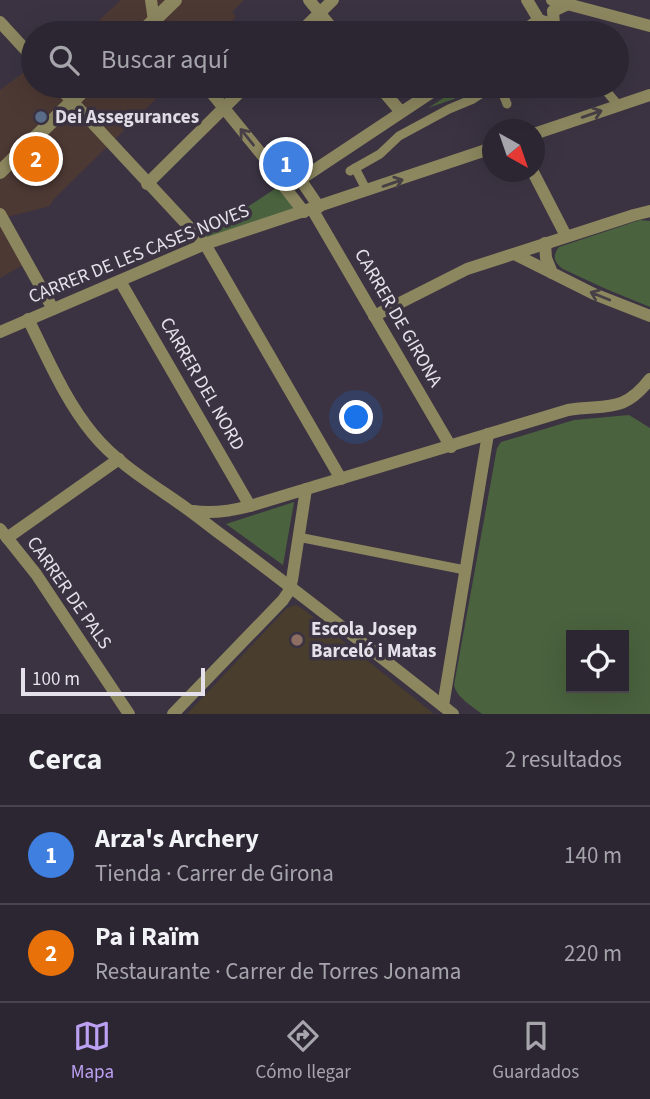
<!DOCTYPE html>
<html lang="es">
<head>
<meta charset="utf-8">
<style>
  body { margin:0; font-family:"Source Sans 3",sans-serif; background:#38323e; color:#f1f3f6 }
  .controls { position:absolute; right:21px; bottom:21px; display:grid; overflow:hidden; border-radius:0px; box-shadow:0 7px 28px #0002 }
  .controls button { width:63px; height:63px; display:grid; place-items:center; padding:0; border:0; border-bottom:2px solid #48434d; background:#2c2632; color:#f1f3f6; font:35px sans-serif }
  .compass { position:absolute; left:482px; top:119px; width:63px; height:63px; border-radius:50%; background:#2c2632; box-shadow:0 7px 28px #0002; rotate:140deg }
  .scale { position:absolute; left:21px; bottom:18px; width:184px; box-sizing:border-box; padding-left:7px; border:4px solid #e5e1ea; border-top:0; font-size:19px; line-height:24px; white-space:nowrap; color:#e5e1ea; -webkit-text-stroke:5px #3b3342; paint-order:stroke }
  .you { position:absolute; left:357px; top:418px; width:24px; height:24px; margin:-18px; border:5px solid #fff; border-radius:50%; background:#1a73e8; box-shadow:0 0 0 10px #1a73e833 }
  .badge { display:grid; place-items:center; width:46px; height:46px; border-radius:50%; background:#bca0f2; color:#fff; font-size:23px; font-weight:700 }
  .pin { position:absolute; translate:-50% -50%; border:4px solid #fff; box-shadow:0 2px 7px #0006 }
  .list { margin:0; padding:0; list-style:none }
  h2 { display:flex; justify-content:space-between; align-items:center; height:91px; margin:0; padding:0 28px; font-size:30px }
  h2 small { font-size:23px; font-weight:400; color:#a6a5ac }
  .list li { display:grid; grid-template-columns:46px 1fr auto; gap:21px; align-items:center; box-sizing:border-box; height:98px; padding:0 28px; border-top:2px solid #48434d }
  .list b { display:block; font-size:26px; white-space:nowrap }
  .list p { margin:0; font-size:23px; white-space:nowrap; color:#a6a5ac }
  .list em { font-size:23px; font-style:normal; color:#a6a5ac }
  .icon { flex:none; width:38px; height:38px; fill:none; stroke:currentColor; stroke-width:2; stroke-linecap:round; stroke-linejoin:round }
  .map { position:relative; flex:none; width:650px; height:714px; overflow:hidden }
  .search { position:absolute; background:#2c2632; box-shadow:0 7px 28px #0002; left:21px; right:21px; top:21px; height:77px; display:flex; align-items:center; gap:18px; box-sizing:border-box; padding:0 24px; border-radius:38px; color:#a6a5ac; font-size:26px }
  .sheet { height:287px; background:#2c2632 }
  nav { display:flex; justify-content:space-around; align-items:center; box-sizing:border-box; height:98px; border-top:2px solid #48434d; background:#2c2632; font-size:19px; color:#a6a5ac }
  nav a { display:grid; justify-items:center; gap:4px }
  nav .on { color:#bca0f2 }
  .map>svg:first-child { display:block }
  .commercial { fill:#4d3934 }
  .education { fill:#493d2d }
  .green { fill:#4a623e; fill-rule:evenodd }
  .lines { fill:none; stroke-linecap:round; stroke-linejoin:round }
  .pedestrian { stroke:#8c875f; stroke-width:9 }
  .minor { stroke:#8c875f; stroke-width:12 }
  .tertiary { stroke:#8c875f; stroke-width:14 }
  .oneway { stroke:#474046 }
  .service-dot { fill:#5c6f8a; stroke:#3b3342; stroke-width:2.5 }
  .education-dot { fill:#8d6e63; stroke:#3b3342; stroke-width:2.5 }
  .labels { text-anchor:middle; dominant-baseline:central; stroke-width:7; stroke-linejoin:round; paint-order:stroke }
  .poi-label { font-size:19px; font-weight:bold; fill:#e5e1ea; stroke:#3b3342; text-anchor:start }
  .street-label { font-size:19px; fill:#e5e1ea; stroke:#3b3342 }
</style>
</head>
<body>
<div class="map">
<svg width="650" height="714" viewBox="0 0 650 714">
  <rect width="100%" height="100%" fill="#3b3342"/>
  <g class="commercial">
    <path d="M121 0H244L232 12 236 17 219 33H85Z"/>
    <path d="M31 67 33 70V86H167L164 88 165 90 53 200 50 206 0 219V90Z"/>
    <path d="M0 226 23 265 0 278Z"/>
  </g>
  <path class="education" d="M296 605 303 609 434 714H187L287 608Z"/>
  <g class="green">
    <path d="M462 86H486L483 89H469L454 99 428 108Z"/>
    <path d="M279 186 300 211 208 238 204 236Z"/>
    <path d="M640 220 650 221V307L606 289 563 269C554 262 552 256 559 247Z"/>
    <path d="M629 415 650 428V714H482C472 706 457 698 454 685L497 448 501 442 574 420ZM571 635H624V688H571Z"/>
    <path d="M294 502 283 565 226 524Z"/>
  </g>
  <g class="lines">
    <g class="pedestrian">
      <path d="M500 86 507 104"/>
      <path d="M602 86 618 105"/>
      <path d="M355 168 367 191"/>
      <path d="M350 171 380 154 399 136 449 109 473 99 493 86"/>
      <path d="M298 537 465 570"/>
    </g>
    <g class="minor">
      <path d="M151 0 154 21 164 33"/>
      <path d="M309 0 336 33"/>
      <path d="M527 0 539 20 554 25 553 11 568 4"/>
      <path d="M552 0 650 26"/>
      <path d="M0 22 33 58"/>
      <path d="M299 33 333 0"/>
      <path d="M520 33 539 20"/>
      <path d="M58 86 205 244 341 479"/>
      <path d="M206 86 280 177 286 189 304 212"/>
      <path d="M379 86 401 112"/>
      <path d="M534 134 650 95"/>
      <path d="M533 172 566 236"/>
      <path d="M300 179 319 207"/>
      <path d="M147 184 246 86"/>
      <path d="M286 189 441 86"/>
      <path d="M312 209 451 447"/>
      <path d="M0 214 53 309"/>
      <path d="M545 243 546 258 552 273"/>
      <path d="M514 254 594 294 650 316"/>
      <path d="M120 281 250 506"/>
      <path d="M374 316 467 269 634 215 650 211"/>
      <path d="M28 319C48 359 65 400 93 434 115 461 147 481 176 501 192 512 207 524 223 536 301 594 377 654 453 714"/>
      <path d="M0 332 205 244 492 148"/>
      <path d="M193 511C213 514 231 511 250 506L568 410C606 404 623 414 650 379"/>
      <path d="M0 529 36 574 129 714"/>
      <path d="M7 538 119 459"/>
      <path d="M443 706 488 434"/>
      <path d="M173 714 283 600 289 591 292 580 306 489"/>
    </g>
    <g class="tertiary">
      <path d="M141 33 175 0"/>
      <path d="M0 172 88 86"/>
    </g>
  </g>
  <defs><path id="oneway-shaft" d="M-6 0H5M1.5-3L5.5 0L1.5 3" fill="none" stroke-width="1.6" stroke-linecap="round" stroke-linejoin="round" transform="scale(1.75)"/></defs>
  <g class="oneway">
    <use href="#oneway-shaft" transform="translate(592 114) rotate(-19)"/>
    <use href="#oneway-shaft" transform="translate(247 137) rotate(-129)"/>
    <use href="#oneway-shaft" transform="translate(393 183) rotate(-19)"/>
    <use href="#oneway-shaft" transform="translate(600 296) rotate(-158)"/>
  </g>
  <circle class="service-dot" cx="41" cy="117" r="7"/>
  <circle class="education-dot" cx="297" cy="640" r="7"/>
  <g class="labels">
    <g class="poi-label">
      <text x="55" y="117">Dei Assegurances</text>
      <text x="311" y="629">Escola Josep<tspan x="311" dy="22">Barceló i Matas</tspan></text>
    </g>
    <g class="street-label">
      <text transform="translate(139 254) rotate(-22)">CARRER DE LES CASES NOVES</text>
      <text transform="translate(398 318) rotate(60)">CARRER DE GIRONA</text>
      <text transform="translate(202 384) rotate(60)">CARRER DEL NORD</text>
      <text transform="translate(69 593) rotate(55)">CARRER DE PALS</text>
    </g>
  </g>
</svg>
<div class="controls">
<button><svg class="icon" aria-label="locate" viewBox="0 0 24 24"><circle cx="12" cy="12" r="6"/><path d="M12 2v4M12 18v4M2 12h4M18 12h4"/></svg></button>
</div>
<svg class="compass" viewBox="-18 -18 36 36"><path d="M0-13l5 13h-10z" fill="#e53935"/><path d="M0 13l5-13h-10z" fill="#a6a5ac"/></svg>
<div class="scale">100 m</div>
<div class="you"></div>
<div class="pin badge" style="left:286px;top:164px;background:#3f7fe0">1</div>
<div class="pin badge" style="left:36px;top:159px;background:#e8710a">2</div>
<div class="search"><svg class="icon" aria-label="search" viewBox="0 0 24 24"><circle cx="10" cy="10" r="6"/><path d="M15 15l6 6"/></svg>Buscar aquí</div>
</div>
<section class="sheet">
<h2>Cerca<small>2 resultados</small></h2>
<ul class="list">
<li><span class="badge" style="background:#3f7fe0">1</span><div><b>Arza's Archery</b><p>Tienda · Carrer de Girona</p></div><em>140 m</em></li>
<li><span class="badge" style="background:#e8710a">2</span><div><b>Pa i Raïm</b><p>Restaurante · Carrer de Torres Jonama</p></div><em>220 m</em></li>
</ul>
</section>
<nav>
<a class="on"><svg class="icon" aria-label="map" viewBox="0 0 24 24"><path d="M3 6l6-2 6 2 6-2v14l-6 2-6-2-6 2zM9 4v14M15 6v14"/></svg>Mapa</a>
<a><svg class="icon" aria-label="directions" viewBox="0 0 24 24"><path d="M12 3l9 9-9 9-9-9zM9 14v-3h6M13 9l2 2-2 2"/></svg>Cómo llegar</a>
<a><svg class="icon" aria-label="saved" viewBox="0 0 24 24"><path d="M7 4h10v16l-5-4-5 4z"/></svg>Guardados</a>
</nav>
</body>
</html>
